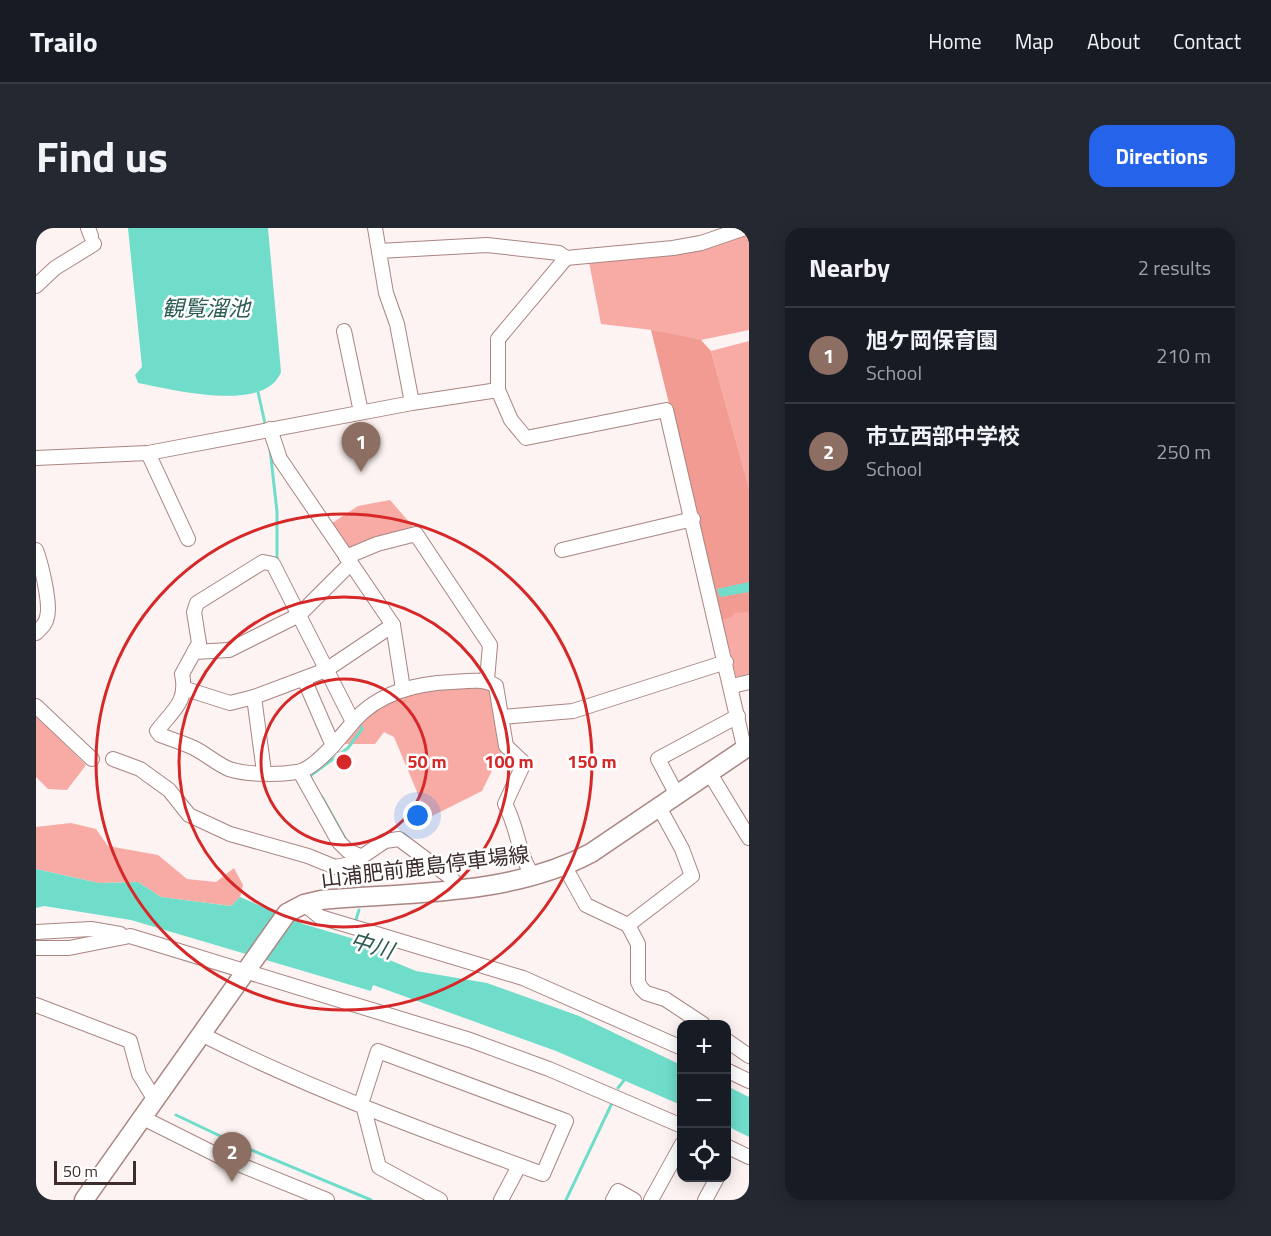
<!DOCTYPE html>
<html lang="en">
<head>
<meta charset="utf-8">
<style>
  body { margin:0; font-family:"Titillium Web","Noto Sans JP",sans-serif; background:#242831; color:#f1f3f6 }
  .controls { position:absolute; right:18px; bottom:18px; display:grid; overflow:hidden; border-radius:12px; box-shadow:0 3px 15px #0003 }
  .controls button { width:54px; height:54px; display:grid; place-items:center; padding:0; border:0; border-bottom:2px solid #363941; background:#171b24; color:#f1f3f6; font:30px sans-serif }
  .scale { position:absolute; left:18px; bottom:15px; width:82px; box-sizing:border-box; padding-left:6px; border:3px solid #3d2d2c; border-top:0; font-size:16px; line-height:21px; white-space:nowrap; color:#3d2d2c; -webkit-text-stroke:4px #fff; paint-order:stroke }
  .you { position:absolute; left:382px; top:588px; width:21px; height:21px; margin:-15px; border:4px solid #fff; border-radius:50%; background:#1a73e8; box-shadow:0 0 0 9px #1a73e833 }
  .badge { display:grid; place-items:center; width:39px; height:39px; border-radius:50%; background:#2563eb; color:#fff; font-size:20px; font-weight:700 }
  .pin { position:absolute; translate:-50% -50px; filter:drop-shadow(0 2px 3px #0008) }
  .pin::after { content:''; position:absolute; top:32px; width:21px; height:18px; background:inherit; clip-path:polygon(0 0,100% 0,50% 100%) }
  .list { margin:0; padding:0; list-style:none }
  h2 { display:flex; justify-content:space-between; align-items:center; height:78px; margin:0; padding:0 24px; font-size:26px }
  h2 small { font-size:20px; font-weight:400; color:#9ea1a6 }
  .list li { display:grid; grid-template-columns:39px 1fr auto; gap:18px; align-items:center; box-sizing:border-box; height:96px; padding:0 24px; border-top:2px solid #363941 }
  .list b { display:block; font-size:22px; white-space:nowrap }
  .list p { margin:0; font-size:20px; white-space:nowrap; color:#9ea1a6 }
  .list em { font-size:20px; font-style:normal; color:#9ea1a6 }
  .icon { flex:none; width:33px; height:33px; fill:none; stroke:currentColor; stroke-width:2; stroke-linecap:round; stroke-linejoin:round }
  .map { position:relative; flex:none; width:713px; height:972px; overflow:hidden; border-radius:18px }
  header { display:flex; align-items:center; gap:36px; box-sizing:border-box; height:84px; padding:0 30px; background:#171b24; border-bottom:2px solid #363941 }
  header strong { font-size:28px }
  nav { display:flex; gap:33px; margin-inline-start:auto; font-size:21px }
  .intro { display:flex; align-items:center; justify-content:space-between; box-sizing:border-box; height:144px; padding:0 36px }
  h1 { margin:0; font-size:42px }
  .button { padding:15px 27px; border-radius:18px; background:#2563eb; color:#fff; font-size:21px; font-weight:700 }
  main { display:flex; gap:36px; padding:0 36px }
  aside { flex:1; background:#171b24; border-radius:18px; box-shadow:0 3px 15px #0003 }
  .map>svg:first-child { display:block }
  .green { fill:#f7aba4 }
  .forest { fill:#f19b93 }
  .water { fill:#70ddcb }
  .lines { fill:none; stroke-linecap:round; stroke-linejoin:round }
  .stream { stroke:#70ddcb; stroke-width:3 }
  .minor-casing { stroke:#aa8581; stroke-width:16 }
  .major-casing { stroke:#aa8581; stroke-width:21 }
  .minor { stroke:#fff; stroke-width:14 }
  .major { stroke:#fff; stroke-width:18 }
  .ring { fill:none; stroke:#d62828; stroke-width:3 }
  .labels { text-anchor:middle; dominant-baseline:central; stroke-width:5; stroke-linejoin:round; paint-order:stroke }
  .street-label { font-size:21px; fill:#3d2d2c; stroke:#fff }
  .water-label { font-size:22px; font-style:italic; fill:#2c5c54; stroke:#fff }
  .centre { fill:#d62828; stroke:#fff; stroke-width:3 }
  .ring-label { font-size:18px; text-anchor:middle; font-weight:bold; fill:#d62828; stroke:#fff; stroke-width:5; stroke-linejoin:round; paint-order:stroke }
</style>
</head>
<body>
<header>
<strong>Trailo</strong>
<nav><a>Home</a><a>Map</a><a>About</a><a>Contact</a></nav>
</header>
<div class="intro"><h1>Find us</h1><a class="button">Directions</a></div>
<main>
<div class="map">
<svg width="713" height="972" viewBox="0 0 713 972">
  <rect width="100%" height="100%" fill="#fcf3f2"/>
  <g class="green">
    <path d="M713 5V102L665 112 713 270V446L700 449 616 102 565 96 553 34 668 20Z"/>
    <path d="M713 113V260L675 123Z"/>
    <path d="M354 272 381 303 312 324 293 297 322 278Z"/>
    <path d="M450 456 456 461 468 518 446 563 392 590 358 509 348 504 339 516H308C322 497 343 474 367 465 385 458 428 458 450 456Z"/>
    <path d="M0 488 50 537 31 562 12 561 0 549Z"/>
    <path d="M35 595 60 601 72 618 122 627 151 651 180 654 198 640 207 657 204 669 195 678 125 669 102 654 63 655 0 641V599Z"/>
  </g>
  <path class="forest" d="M615 102 665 112 675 123 713 260V354L682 361 684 369 713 364V384L698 385 696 389 686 392Z"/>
  <g class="water">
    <path d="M92 0H232L245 144C229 186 135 161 102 155L99 147 106 139Z"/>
    <path d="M713 354V364L684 369 681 361Z"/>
    <path d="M0 641 63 655 102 654 125 669 195 678 204 669 267 696 346 719 344 728 380 743 451 755 543 788 645 837V877L520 823 337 757 335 763 95 692 8 678 0 680Z"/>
    <path d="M691 858 713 869V909L691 898Z"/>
  </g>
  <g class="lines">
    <g class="stream">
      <path d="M222 164 230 200"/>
      <path d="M234 221 241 284V334"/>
      <path d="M275 550 274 548 312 520 326 501 323 496"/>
      <path d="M286 569 310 612"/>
      <path d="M323 639 326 657"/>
      <path d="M319 695 323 682"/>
      <path d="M582 860 589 851"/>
      <path d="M140 887 201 916 335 972"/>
      <path d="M530 972 576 875"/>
    </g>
    <defs>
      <g id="minor">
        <path d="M52 0 55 8"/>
        <path d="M339 0 350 65 361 96 376 175"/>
        <path d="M343 23 451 17 523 25 530 30 637 20 665 15 709 0"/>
        <path d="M530 30 462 111V162L475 192 490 210 630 182 708 519"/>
        <path d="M0 58 19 40 58 16"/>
        <path d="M308 103 325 184"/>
        <path d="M234 201 244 231 357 397 367 461"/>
        <path d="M112 225 152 311"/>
        <path d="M0 230 112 225 376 175 462 162"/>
        <path d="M0 322C5 335 15 376 11 389 10 396 5 400 0 405"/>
        <path d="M526 322 657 291"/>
        <path d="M310 329 341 316 380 306 454 417 451 452"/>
        <path d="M158 424 193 422 263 387 315 335"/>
        <path d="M268 451 297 518"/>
        <path d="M696 458 713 454"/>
        <path d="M150 461 194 475 218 469 290 442 357 397"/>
        <path d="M218 469 228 544"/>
        <path d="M0 478 56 531"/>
        <path d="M466 489 537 483 690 434"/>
        <path d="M317 494 237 336 227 334 161 375 158 384 163 415 146 446C152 474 137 482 121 503L124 507C135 511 147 515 158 520 170 526 181 536 193 541 212 547 242 547 261 544 279 542 307 506 318 493 342 465 381 455 416 454 432 453 447 450 460 458L470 518 488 535 469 576C482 599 482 628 498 649"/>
        <path d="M77 531 104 541 133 562 153 587 194 606 272 628 299 639 315 636 349 613 363 611 414 649 424 660"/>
        <path d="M264 544 303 614 312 623 324 628"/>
        <path d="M673 544 713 610"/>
        <path d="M641 567 622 531 702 488"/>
        <path d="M529 639 550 677 592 697 602 716V754L605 760 610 765 629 771 667 796"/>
        <path d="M268 676 284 689 487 750 646 820"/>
        <path d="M592 697 656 648 646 621 623 579"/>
        <path d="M0 704 55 701 84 706"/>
        <path d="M0 720H33L94 708 434 812 513 841 646 898"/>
        <path d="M0 777 94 813 103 846 119 872"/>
        <path d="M165 806C276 862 391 904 507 946L530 893 342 823 326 873 328 881 343 939 404 972"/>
        <path d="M690 812 713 828"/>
        <path d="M690 842 713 853"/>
        <path d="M107 890 185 929 291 972"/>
        <path d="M690 918 713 929"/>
        <path d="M465 972 483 938"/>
        <path d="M577 972 582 963 598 972"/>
        <path d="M615 972 646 916"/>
        <path d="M669 972 681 950"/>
      </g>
      <path id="major" d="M48 972 251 685 268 676 285 672C375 664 474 668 555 625L713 518"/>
    </defs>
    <use href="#minor" class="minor-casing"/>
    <use href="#major" class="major-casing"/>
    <use href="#minor" class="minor"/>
    <use href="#major" class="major"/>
  </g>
  <g class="ring">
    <circle cx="308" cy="534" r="83"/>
    <circle cx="308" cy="534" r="165"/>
    <circle cx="308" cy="534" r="248"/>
  </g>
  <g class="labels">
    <g class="street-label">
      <text transform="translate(389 638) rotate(-7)">山浦肥前鹿島停車場線</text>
    </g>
    <g class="water-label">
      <text x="170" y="80">観覧溜池</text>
      <text transform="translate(336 717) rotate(16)">中川</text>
    </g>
  </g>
  <circle cx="308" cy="534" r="9" class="centre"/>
  <g class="ring-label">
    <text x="391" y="540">50 m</text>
    <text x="473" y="540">100 m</text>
    <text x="556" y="540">150 m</text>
  </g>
</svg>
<div class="controls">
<button>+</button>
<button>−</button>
<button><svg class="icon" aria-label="locate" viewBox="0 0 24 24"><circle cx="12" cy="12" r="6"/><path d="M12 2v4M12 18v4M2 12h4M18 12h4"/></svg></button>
</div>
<div class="scale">50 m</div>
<div class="you"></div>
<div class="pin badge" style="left:325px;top:244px;background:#8d6e63">1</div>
<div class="pin badge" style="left:196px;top:954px;background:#8d6e63">2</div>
</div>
<aside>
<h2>Nearby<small>2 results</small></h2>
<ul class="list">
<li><span class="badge" style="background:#8d6e63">1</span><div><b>旭ケ岡保育園</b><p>School</p></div><em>210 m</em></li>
<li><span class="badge" style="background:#8d6e63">2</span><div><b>市立西部中学校</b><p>School</p></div><em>250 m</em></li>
</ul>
</aside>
</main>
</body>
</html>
